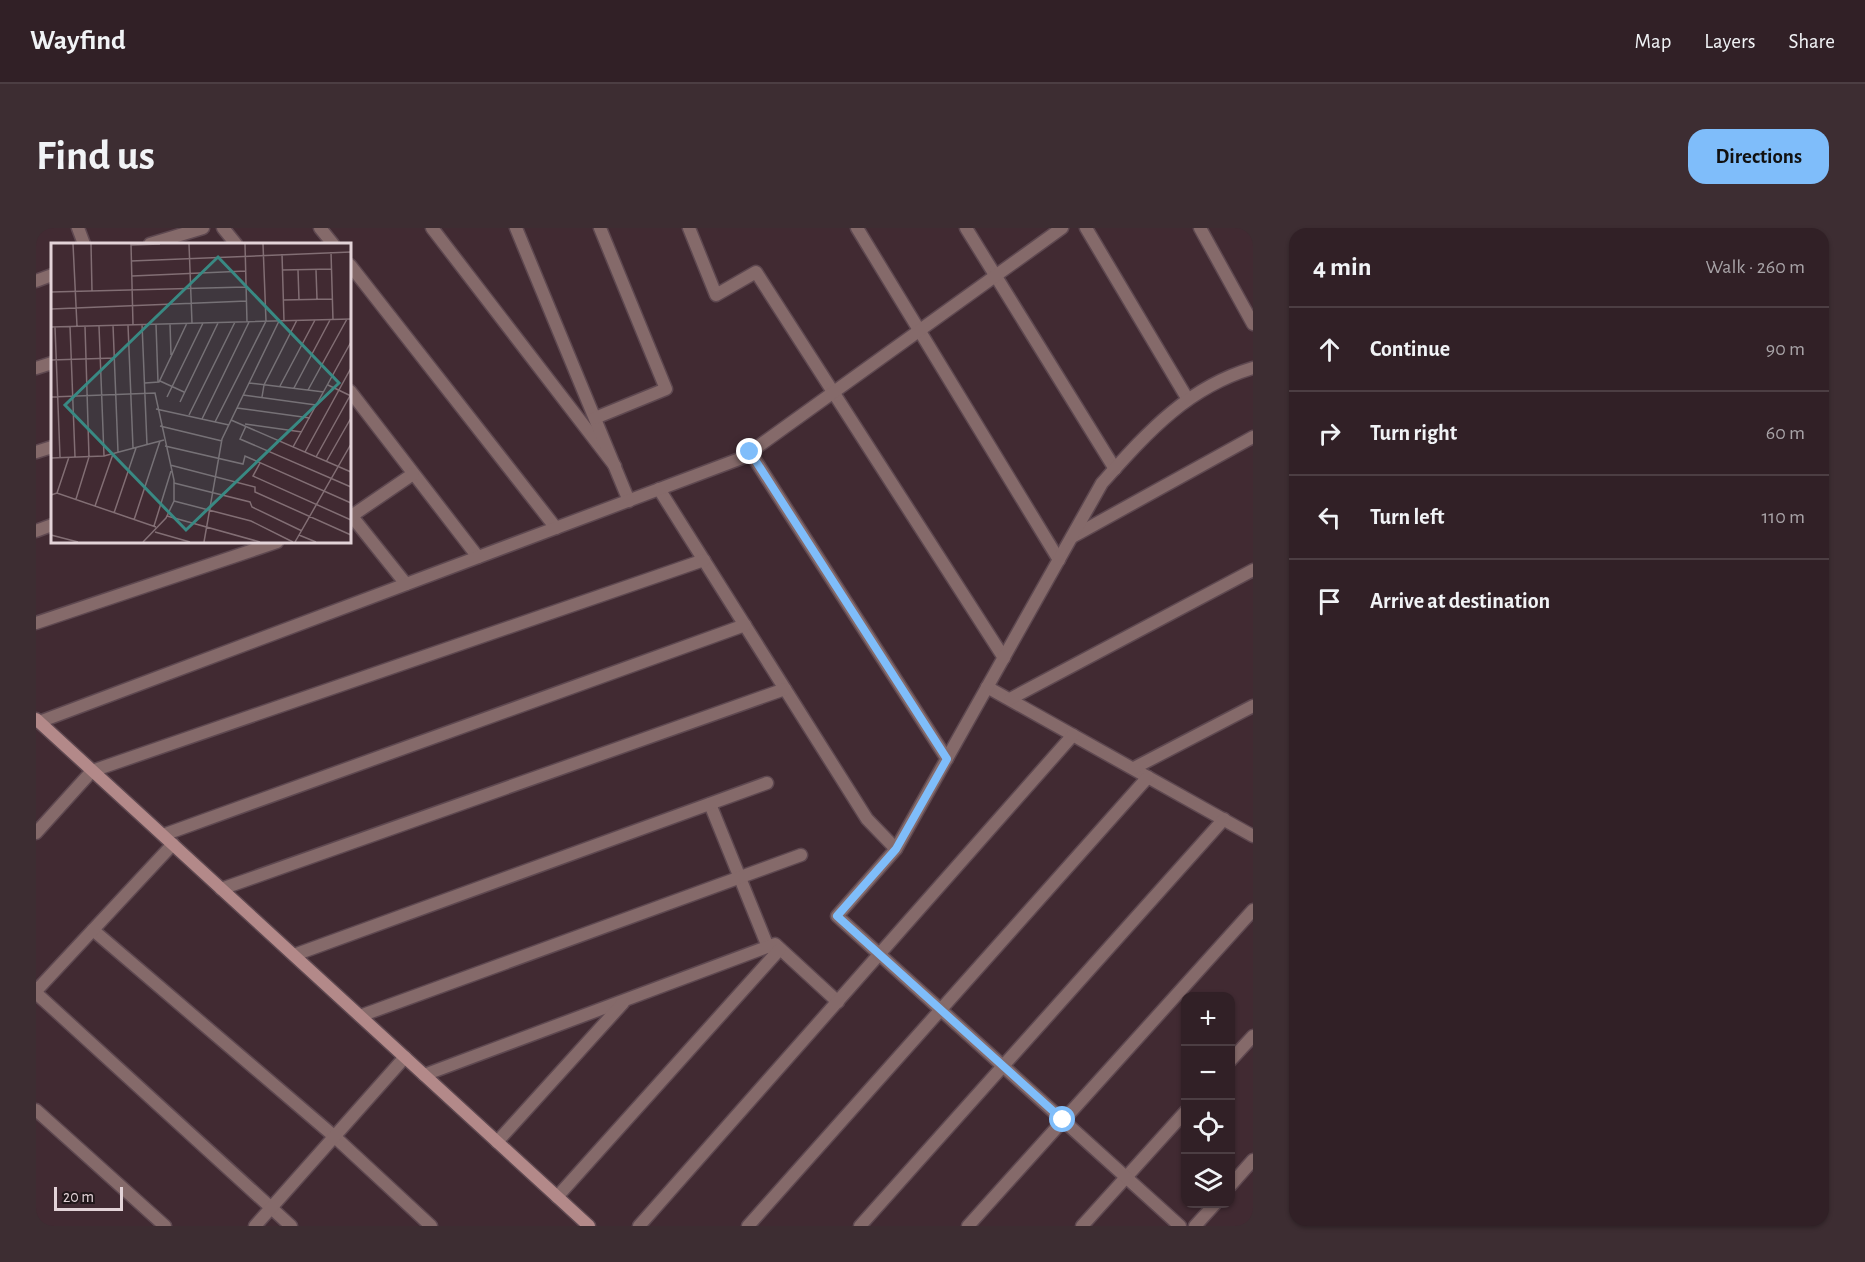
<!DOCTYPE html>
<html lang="en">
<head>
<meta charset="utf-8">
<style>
  body { margin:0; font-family:"Alegreya Sans",sans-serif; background:#3d2d32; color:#f1f3f6 }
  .controls { position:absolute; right:18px; bottom:18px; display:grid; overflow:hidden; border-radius:12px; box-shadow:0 2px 4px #0004 }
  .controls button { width:54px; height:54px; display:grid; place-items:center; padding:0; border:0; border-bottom:2px solid #4c3e43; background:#312026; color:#f1f3f6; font:30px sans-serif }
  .scale { position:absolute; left:18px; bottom:15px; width:69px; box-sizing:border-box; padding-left:6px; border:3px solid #e3d3d8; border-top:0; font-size:16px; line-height:21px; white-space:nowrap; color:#e3d3d8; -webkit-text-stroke:4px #21171a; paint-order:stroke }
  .stop { position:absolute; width:18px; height:18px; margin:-14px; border:4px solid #7fbdfa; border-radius:50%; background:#fff }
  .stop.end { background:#7fbdfa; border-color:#fff; box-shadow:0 2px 6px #0008 }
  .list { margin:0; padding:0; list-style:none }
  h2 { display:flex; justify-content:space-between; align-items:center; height:78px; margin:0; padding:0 24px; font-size:26px }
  h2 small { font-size:20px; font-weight:400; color:#a8a3a7 }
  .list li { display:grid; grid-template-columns:39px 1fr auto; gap:18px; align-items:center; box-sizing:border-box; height:84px; padding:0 24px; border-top:2px solid #4c3e43 }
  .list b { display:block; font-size:22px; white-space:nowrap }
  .list em { font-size:20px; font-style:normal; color:#a8a3a7 }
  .icon { flex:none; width:33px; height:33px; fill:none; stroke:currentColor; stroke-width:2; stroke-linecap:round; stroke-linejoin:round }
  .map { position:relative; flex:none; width:1217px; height:998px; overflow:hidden; border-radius:18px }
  header { display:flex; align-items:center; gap:36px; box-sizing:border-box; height:84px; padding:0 30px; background:#312026; border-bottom:2px solid #4c3e43 }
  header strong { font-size:28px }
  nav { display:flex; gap:33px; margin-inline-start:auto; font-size:21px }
  .intro { display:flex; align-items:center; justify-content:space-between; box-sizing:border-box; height:144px; padding:0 36px }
  h1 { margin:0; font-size:42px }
  .button { padding:15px 27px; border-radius:18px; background:#7fbdfa; color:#111; font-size:21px; font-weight:700 }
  main { display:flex; gap:36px; padding:0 36px }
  aside { flex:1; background:#312026; border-radius:18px; box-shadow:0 2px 4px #0004 }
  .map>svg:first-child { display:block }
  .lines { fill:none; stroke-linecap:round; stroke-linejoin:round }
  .street-casing { stroke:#5e4850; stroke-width:15 }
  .secondary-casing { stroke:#5e4850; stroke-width:15 }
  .street { stroke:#856a6a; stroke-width:12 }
  .secondary { stroke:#b38989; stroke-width:12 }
  .route { stroke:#7fbdfa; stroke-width:8 }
  .inset-road { fill:none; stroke:#826e74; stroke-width:1.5 }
  .view { fill:#398983; fill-opacity:0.15; stroke:#398983; stroke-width:3 }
  .inset-edge { fill:none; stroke:#e3d3d8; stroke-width:3 }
</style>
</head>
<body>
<header>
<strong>Wayfind</strong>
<nav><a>Map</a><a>Layers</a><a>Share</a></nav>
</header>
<div class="intro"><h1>Find us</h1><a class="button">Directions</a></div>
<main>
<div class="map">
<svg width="1217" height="998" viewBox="0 0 1217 998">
  <rect width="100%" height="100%" fill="#412a32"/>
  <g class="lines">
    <defs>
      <g id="street">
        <path d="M42 0 48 16"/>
        <path d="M187 0 200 16"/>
        <path d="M284 0 297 16"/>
        <path d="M396 0 579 238"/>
        <path d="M480 0 593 273"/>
        <path d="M653 0 680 67 720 44 968 430"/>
        <path d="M821 0 1023 332"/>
        <path d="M930 0 1079 241"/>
        <path d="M1050 0 1151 170"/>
        <path d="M1164 0 1217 96"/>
        <path d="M114 16 167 0"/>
        <path d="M314 37 520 300"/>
        <path d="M0 53 16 47"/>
        <path d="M0 140 16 135"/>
        <path d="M314 163 442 329"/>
        <path d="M559 190 630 161 564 0"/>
        <path d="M0 224 16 219"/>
        <path d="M714 224 911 531"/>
        <path d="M623 261 831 591 860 621"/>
        <path d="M314 286 370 356"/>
        <path d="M314 289 377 246"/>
        <path d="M0 303 16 297"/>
        <path d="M1036 309 1217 209"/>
        <path d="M0 395 241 314"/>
        <path d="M951 459 1217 608"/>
        <path d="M974 471 1217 342"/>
        <path d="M3 494 706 230 1026 0"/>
        <path d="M1098 540 1217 478"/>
        <path d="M674 576 732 719"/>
        <path d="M0 605 56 543 668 332"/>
        <path d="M127 607 709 397"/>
        <path d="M185 661 749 461"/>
        <path d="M57 702 299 909 395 998"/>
        <path d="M258 727 731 555"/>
        <path d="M0 763 137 616"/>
        <path d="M0 765 255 998"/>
        <path d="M324 788 765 627"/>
        <path d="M1194 833 1217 808"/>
        <path d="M388 847 739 716 802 774"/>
        <path d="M0 882 129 998"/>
        <path d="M461 914 587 775"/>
        <path d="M1194 958 1217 932"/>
        <path d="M521 969 744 721"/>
        <path d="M219 998 369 829"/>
        <path d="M603 998 1037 507"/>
        <path d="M712 998 1112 549"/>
        <path d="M824 998 1188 591"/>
        <path d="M932 998 1217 682"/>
        <path d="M1046 998 1150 883"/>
        <path d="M1144 998 801 688 860 621 1066 255C1111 205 1150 160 1217 140"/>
        <path d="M1159 998 1179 976"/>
      </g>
      <path id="secondary" d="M0 491 553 998"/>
    </defs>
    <use href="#street" class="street-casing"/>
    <use href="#secondary" class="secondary-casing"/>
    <use href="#street" class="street"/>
    <use href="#secondary" class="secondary"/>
  </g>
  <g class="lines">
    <path class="route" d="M714 224 911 531 860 621 801 688 1027 892"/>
  </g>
  <g transform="translate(15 15)">
    <rect width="300" height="300" fill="#412a32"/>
    <path class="inset-road" d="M22 1 26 83M40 1 41 48M80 1 82 82M138 1 141 80M194 1 196 79M80 2 109 1M280 9 282 77M231 11 233 78M80 18 300 9M231 27 281 26M247 27 248 57M265 27 266 56M81 33 195 28M0 49 195 44M232 57 281 56M0 66 196 58M91 81 96 202M105 81 107 139M119 81 120 112M62 82 67 209M77 82 82 205M19 83 24 214M48 83 53 213M0 84 300 76M4 84 9 214M0 117 64 115M109 138 133 149M94 140 108 139 136 80M198 140 273 149M277 142 300 153M229 143 264 77M243 145 279 77M257 147 296 76M192 152 265 162M0 154 104 150 123 237V258L115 275 92 299M116 154 152 80M211 154 213 142 246 77M129 159 167 80M186 165 259 175M105 166 178 182M138 172 184 79M151 176 198 79M180 177 300 229M164 179 215 78 212 1M194 181 251 189M109 183 171 198M195 183 189 196 300 244M114 203 192 221 194 213 300 260M242 204 300 99M254 209 300 125M265 214 300 151M0 215 53 213 113 197M275 219 300 175M209 220 202 233 300 277M119 222 204 244V249L300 292M123 240 199 259 201 264 251 288M6 250 18 214M0 252 6 250 105 284M25 256 38 214 34 83M123 258 200 278 242 299M44 263 62 211M63 270 85 205M116 273 209 299M83 277 109 198M103 283 120 228M104 289 139 299M0 292 27 299M248 292 265 299M153 299 171 196 228 78M244 299 300 201"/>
    <path class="view" d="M167 14 288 140 135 287 14 162Z"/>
    <rect width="300" height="300" class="inset-edge"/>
  </g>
</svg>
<div class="controls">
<button>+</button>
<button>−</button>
<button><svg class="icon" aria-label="locate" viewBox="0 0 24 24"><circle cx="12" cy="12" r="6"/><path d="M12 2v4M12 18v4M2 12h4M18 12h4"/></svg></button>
<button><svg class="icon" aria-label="layers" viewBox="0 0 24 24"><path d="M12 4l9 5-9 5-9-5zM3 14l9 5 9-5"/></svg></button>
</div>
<div class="scale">20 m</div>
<div class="stop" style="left:1027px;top:892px"></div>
<div class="stop end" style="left:714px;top:224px"></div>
</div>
<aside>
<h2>4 min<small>Walk · 260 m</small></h2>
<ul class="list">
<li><svg class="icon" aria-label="ahead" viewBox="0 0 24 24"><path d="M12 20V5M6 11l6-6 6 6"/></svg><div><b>Continue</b></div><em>90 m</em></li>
<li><svg class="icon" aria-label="right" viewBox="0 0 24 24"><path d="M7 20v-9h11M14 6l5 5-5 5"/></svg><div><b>Turn right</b></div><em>60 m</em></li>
<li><svg class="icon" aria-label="left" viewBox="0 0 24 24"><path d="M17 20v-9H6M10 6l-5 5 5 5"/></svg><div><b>Turn left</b></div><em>110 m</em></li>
<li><svg class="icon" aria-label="arrive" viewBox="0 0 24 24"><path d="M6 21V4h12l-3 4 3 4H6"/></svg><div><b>Arrive at destination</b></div></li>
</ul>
</aside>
</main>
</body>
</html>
